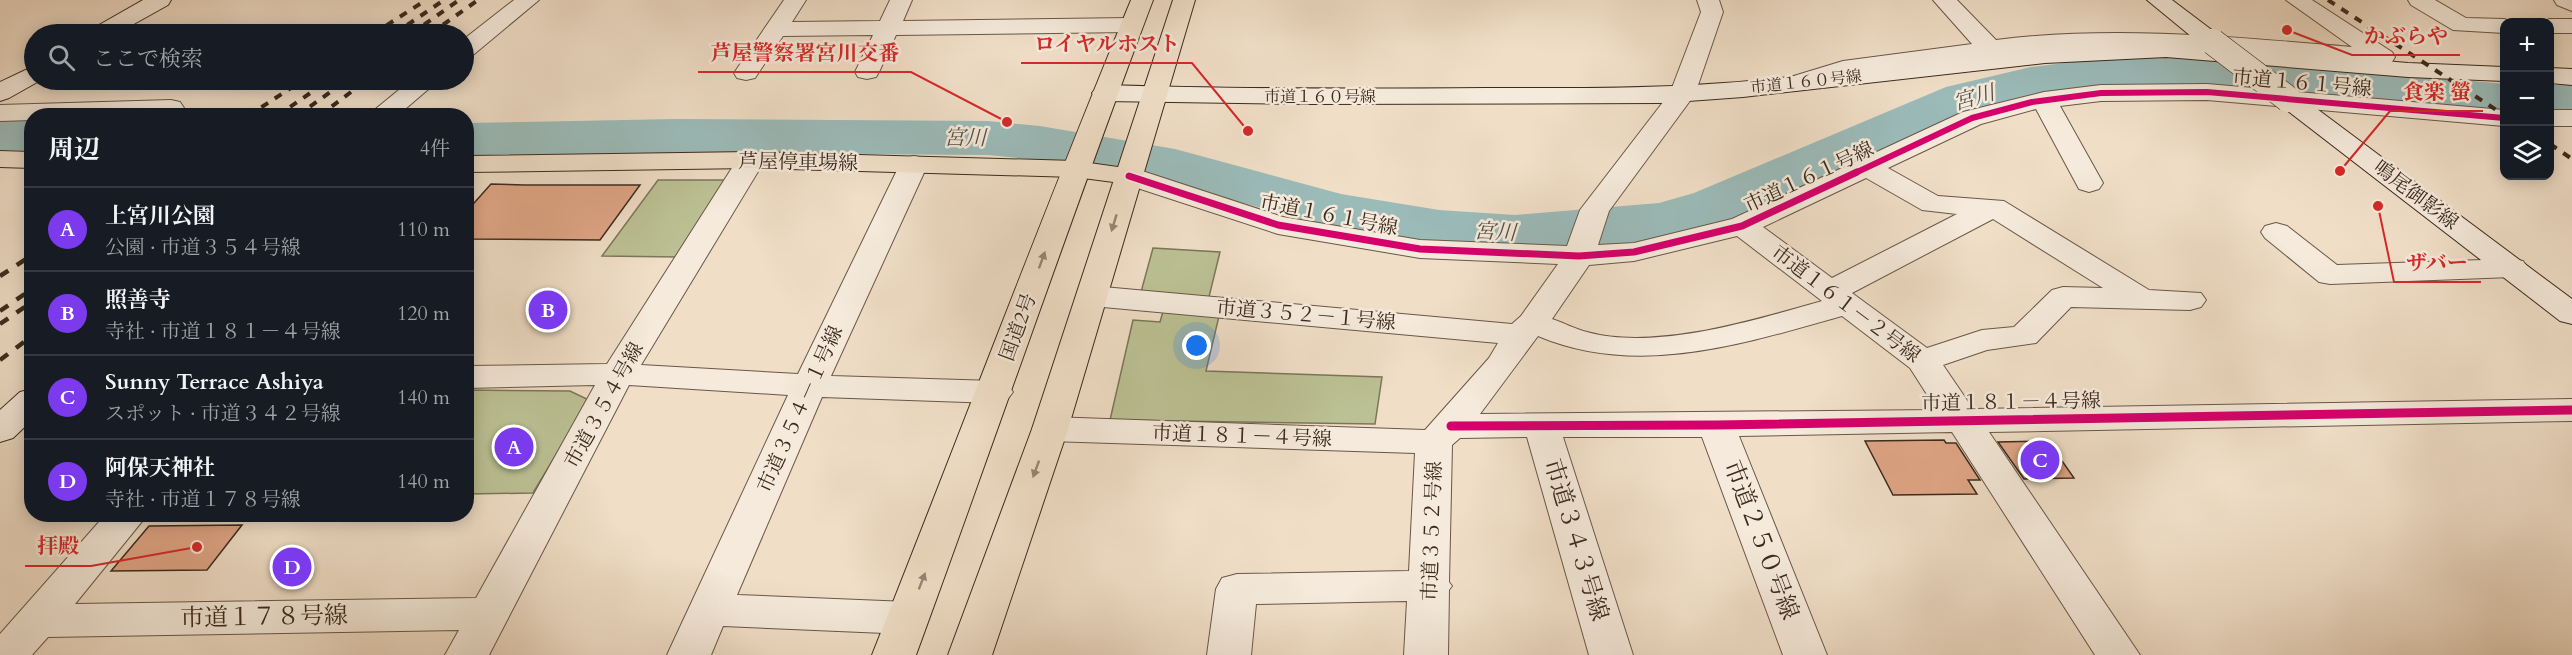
<!DOCTYPE html>
<html lang="ja">
<head>
<meta charset="utf-8">
<style>
  body { margin:0; font-family:Cardo,"Noto Serif JP",serif; background:#242831; color:#f1f3f6 }
  .controls { position:absolute; right:18px; top:18px; display:grid; overflow:hidden; border-radius:12px; box-shadow:0 3px 15px #0003 }
  .controls button { width:54px; height:54px; display:grid; place-items:center; padding:0; border:0; border-bottom:2px solid #363941; background:#171b24; color:#f1f3f6; font:30px sans-serif }
  .you { position:absolute; left:1197px; top:346px; width:21px; height:21px; margin:-15px; border:4px solid #fff; border-radius:50%; background:#1a73e8; box-shadow:0 0 0 9px #1a73e833 }
  .badge { display:grid; place-items:center; width:39px; height:39px; border-radius:50%; background:#7c3aed; color:#fff; font-size:20px; font-weight:700 }
  .pin { position:absolute; translate:-50% -50%; border:3px solid #fff; box-shadow:0 2px 6px #0006 }
  .list { margin:0; padding:0; list-style:none }
  h2 { display:flex; justify-content:space-between; align-items:center; height:78px; margin:0; padding:0 24px; font-size:26px }
  h2 small { font-size:20px; font-weight:400; color:#9ea1a6 }
  .list li { display:grid; grid-template-columns:39px 1fr auto; gap:18px; align-items:center; box-sizing:border-box; height:84px; padding:0 24px; border-top:2px solid #363941 }
  .list b { display:block; font-size:22px; white-space:nowrap }
  .list p { margin:0; font-size:20px; white-space:nowrap; color:#9ea1a6 }
  .list em { font-size:20px; font-style:normal; color:#9ea1a6 }
  .icon { flex:none; width:33px; height:33px; fill:none; stroke:currentColor; stroke-width:2; stroke-linecap:round; stroke-linejoin:round }
  .map { position:relative; flex:none; width:2572px; height:655px; overflow:hidden }
  .search { position:absolute; background:#171b24; box-shadow:0 3px 15px #0003; left:24px; top:24px; width:450px; height:66px; display:flex; align-items:center; gap:15px; box-sizing:border-box; padding:0 21px; border-radius:33px; color:#9ea1a6; font-size:22px }
  .panel { position:absolute; background:#171b24; box-shadow:0 3px 15px #0003; left:24px; top:108px; width:450px; height:414px; border-radius:24px }
  .map>svg:first-child { display:block }
  .green { fill:#bbc194; stroke:#7c7659; stroke-width:1.5 }
  .lines { fill:none; stroke-linecap:round; stroke-linejoin:round }
  .river { fill:#9bbbb9; fill-rule:evenodd }
  .building { fill:#e0a686; stroke:#3c2a1e; stroke-width:1.5 }
  .street-casing { stroke:#695748; stroke-width:2 }
  .secondary-casing { stroke:#3c2a1e; stroke-width:2 }
  .primary-casing { stroke:#3c2a1e; stroke-width:2 }
  .highway-casing { stroke:#3c2a1e; stroke-width:2 }
  .street { fill:#f5eadb; fill-rule:evenodd }
  .secondary { fill:#f5eadb; fill-rule:evenodd }
  .primary { fill:#f0dec7; fill-rule:evenodd }
  .highway { fill:#f0dec7; fill-rule:evenodd }
  .rail-far1 { stroke:#3c2a1e; stroke-width:4; stroke-dasharray:8 8; stroke-linecap:butt }
  .rail { stroke:#3c2a1e; stroke-width:4.5; stroke-dasharray:10 10; stroke-linecap:butt }
  .secondary-bridge-casing { stroke:#3c2a1e; stroke-width:27; stroke-linecap:butt }
  .secondary-bridge { stroke:#f5eadb; stroke-width:26 }
  .cycleway-far2-casing { stroke:#f5eadb; stroke-width:9 }
  .cycleway-far1-casing { stroke:#f5eadb; stroke-width:10 }
  .cycleway-casing { stroke:#f5eadb; stroke-width:13 }
  .cycleway-far2 { stroke:#d6006c; stroke-width:6 }
  .cycleway-far1 { stroke:#d6006c; stroke-width:7 }
  .cycleway { stroke:#d6006c; stroke-width:9 }
  .oneway { fill:#968472 }
  .labels { text-anchor:middle; dominant-baseline:central; stroke-width:5; stroke-linejoin:round; paint-order:stroke }
  .far-street-label { font-size:16px; fill:#3c2a1e; stroke:#f5eadb }
  .street-label { font-size:20px; fill:#3c2a1e; stroke:#f5eadb }
  .water-label { font-size:21px; font-style:italic; fill:#544e45; stroke:#f5eadb }
  .near-street-label { font-size:24px; fill:#3c2a1e; stroke:#f5eadb }
  .leader { fill:none; stroke:#d62828; stroke-width:2 }
  .callout-dot { fill:#d62828; stroke:#f5eadb; stroke-width:2 }
  .callout-label { font-size:21px; text-anchor:middle; font-weight:bold; fill:#d62828; stroke:#f5eadb; stroke-width:5; stroke-linejoin:round; paint-order:stroke }
</style>
</head>
<body>
<div class="map">
<svg width="2572" height="655" viewBox="0 0 2572 655">
  <rect width="100%" height="100%" fill="#f0dec7"/>
  <filter id="stains"><feTurbulence type="fractalNoise" baseFrequency=".00333" numOctaves="4"/><feColorMatrix values="0 0 0 0 .2 0 0 0 0 .09 0 0 0 0 .02 0 0 0 .5 -.17"/></filter>
  <radialGradient id="worn" r=".72"><stop offset=".6" stop-color="#630" stop-opacity="0"/><stop offset="1" stop-color="#630" stop-opacity=".3"/></radialGradient>
  <g class="green">
    <path d="M658 180H730L679 257 602 256Z"/>
    <path d="M1153 248 1220 252 1209 297 1141 292Z"/>
    <path d="M1164 308 1220 312 1206 371 1382 377 1375 424 1110 420 1133 320 1160 322Z"/>
    <path d="M467 390 570 391 589 400 533 493 467 494Z"/>
  </g>
  <g class="lines">
    <g class="river">
      <path d="M2120 56 2243 59 2504 84V116L2243 91 2120 88 2031 99 1983 110 1738 219 1662 240 1515 253 1439 248 1336 229 1168 182 1040 160 988 155 677 153 466 157V123L677 119 988 121 1040 126 1175 149 1341 194 1439 210 1515 215 1659 203 1694 193 1946 87 2031 67Z"/>
      <rect x="2550" y="85" width="22" height="32"/>
      <path d="M0 116 32 117V151L0 150Z"/>
    </g>
  </g>
  <g class="building">
    <path d="M491 184 525 185H640L600 240 466 239V212Z"/>
    <path d="M1944 440 1946 443H1956L1980 480H1968L1977 494 1893 495 1865 441Z"/>
    <path d="M2048 441 2074 478 2024 479 1998 442Z"/>
    <path d="M242 525 207 570 111 571 149 526Z"/>
  </g>
  <g class="lines">
    <defs>
      <g id="street">
        <path d="M514 0H539L473 55 464 57V39Z"/>
        <path d="M784 0H806L792 22 880 21 890 0H912L903 21 1130 18 1138 20 1142 25 1138 30 1130 32 896 35 879 72 876 77 867 79 858 77 855 72 873 35 783 36 755 78 746 80 737 78 734 73Z"/>
        <path d="M1697 0H1719L1723 12 1695 94 1609 211 1598 245 1634 243 1732 219 1963 112 2044 92 2101 85 2207 84 2504 110V126L2207 100 2101 101 2060 106 2103 183 2099 189 2089 192 2079 189 2036 109 1981 124 1888 168 1938 196 2004 201 2149 290 2201 293 2206 300 2201 307 2190 310 2071 307 2036 343 1987 350 1943 365 1973 409 2572 399V421L1989 432 2140 655H2095L1952 432 1739 436 1827 655H1783L1702 437H1563L1633 655H1589L1527 437 1460 438 1452 445 1449 582 1452 586 1449 590 1448 655H1404L1407 601 1256 604 1251 655H1207L1216 589 1222 578 1237 574 1409 571 1415 453 1050 441 1037 437 1032 429 1037 421 1050 417 1425 430 1489 358 1498 343 1092 306 1081 303 1076 296 1081 289 1092 286 1512 324 1521 316 1558 264 1420 258 1278 234 1119 182 1115 176 1119 170 1129 168 1139 170 1283 217 1420 240 1567 246 1580 210 1670 93 1701 12ZM1866 178 1922 210 1957 214 1832 278 1763 227ZM1993 219 2103 288 2063 287 2052 290 2014 327 1982 330 1927 348 1852 293ZM1737 236 1822 301C1755 320 1655 351 1587 332 1575 329 1564 323 1552 319L1589 265 1634 261ZM1842 316 1910 368 1937 410 1480 414 1538 336C1637 378 1743 344 1842 316Z"/>
        <path d="M1933 0H1957L1996 40C2114 25 2234 37 2352 47L2286 0H2312L2392 52 2395 57 2392 62 2383 64 2213 49 2046 48 1846 75 1796 91 1787 88 1783 83 1787 78 1843 61 1972 44Z"/>
        <path d="M2408 0H2435L2466 18 2504 19 2513 22H2504V33L2453 30 2411 5Z"/>
        <path d="M2554 0H2572V11L2557 5Z"/>
        <path d="M2550 19H2572V33H2550V22H2541Z"/>
        <path d="M411 80H439L397 116H367Z"/>
        <path d="M171 100 180 102 184 108 180 114 32 116V120L0 121V105Z"/>
        <rect x="2550" y="110" width="22" height="16"/>
        <path d="M751 152 761 154 765 160 641 365 798 374 900 164 904 158 914 156 924 158 928 164 831 376 995 381 1007 384 1013 392 1007 400 995 403 822 397 737 595 908 602 923 607 929 618 923 629 908 634 723 626 711 655H667L788 395 629 385 489 655H445L459 630 48 637 32 655H0V634L106 514H148L75 604 476 598 595 385 466 388V366L607 364 737 160 741 154Z"/>
        <path d="M2276 223 2287 226 2337 265 2512 259 2523 261 2528 268 2523 275 2512 277 2330 284 2319 282 2265 238 2261 232 2265 226Z"/>
      </g>
      <g id="secondary">
        <path d="M143 0H171L168 5 116 34H88L92 29Z"/>
        <path d="M2147 0H2172L2221 37 2225 42 2221 47 2408 63 2504 67V81L2408 77 2166 57 2045 63 1743 97 1661 103 1308 104 1105 101 1096 98 1092 93 1096 88 1105 85C1232 89 1359 89 1486 88 1566 88 1645 89 1724 83 1883 72 2043 33 2203 46Z"/>
        <path d="M34 66V80H41L9 98 0 101V82Z"/>
        <path d="M2550 68 2572 69V85L2550 83Z"/>
        <path d="M2288 91 2297 94 2572 299V324L2560 321 2279 104 2275 99 2279 94Z"/>
        <path d="M32 389V420L13 438 0 442V410L20 392Z"/>
      </g>
      <g id="primary">
        <path d="M0 151 32 152V168L0 167Z"/>
        <path d="M751 152 1075 161 1139 170 1143 176 1139 182 1129 184 1075 177 751 168 466 172V156Z"/>
      </g>
      <g id="highway">
        <path d="M1131 0H1153C1071 217 996 437 916 655H872C959 437 1041 217 1131 0Z"/>
        <path d="M1173 0H1195L1068 429 992 655H948L1032 429Z"/>
      </g>
    </defs>
    <use href="#street" class="street-casing"/>
    <use href="#secondary" class="secondary-casing"/>
    <use href="#primary" class="primary-casing"/>
    <use href="#highway" class="highway-casing"/>
    <use href="#street" class="street"/>
    <use href="#secondary" class="secondary"/>
    <use href="#primary" class="primary"/>
    <use href="#highway" class="highway"/>
    <g class="rail-far1">
      <path d="M2328 0 2504 115"/>
      <path d="M373 34 426 0"/>
      <path d="M394 34 444 0"/>
      <path d="M411 34 459 0"/>
      <path d="M430 34 478 0"/>
      <path d="M248 116 303 80"/>
      <path d="M277 116 329 80"/>
      <path d="M297 116 347 80"/>
      <path d="M319 116 367 80"/>
      <path d="M2550 144 2572 159"/>
    </g>
    <g class="rail">
      <path d="M0 276 32 255"/>
      <path d="M0 311 32 289"/>
      <path d="M0 324 32 302"/>
      <path d="M0 360 32 336"/>
    </g>
    <defs>
      <path id="secondary-bridge" d="M2213 42 2288 99"/>
    </defs>
    <use href="#secondary-bridge" class="secondary-bridge-casing"/>
    <use href="#secondary-bridge" class="secondary-bridge"/>
    <defs>
      <path id="cycleway-far2" d="M1853 174 1972 118 2032 102 2101 93 2207 92 2504 118"/>
      <path id="cycleway-far1" d="M1129 176 1278 225 1420 249 1579 256 1634 252 1742 226 1857 172"/>
      <path id="cycleway" d="M1451 426 1716 425 2572 410"/>
    </defs>
    <use href="#cycleway-far2" class="cycleway-far2-casing"/>
    <use href="#cycleway-far1" class="cycleway-far1-casing"/>
    <use href="#cycleway" class="cycleway-casing"/>
    <use href="#cycleway-far2" class="cycleway-far2"/>
    <use href="#cycleway-far1" class="cycleway-far1"/>
    <use href="#cycleway" class="cycleway"/>
  </g>
  <defs><path id="oneway-solid" d="M-6-.8H1V-3.2L6.5 0L1 3.2V.8H-6Z" transform="scale(1.5)"/></defs>
  <g class="oneway">
    <use href="#oneway-solid" transform="translate(1114 223) rotate(107)"/>
    <use href="#oneway-solid" transform="translate(1042 260) rotate(-70)"/>
    <use href="#oneway-solid" transform="translate(1036 469) rotate(110)"/>
    <use href="#oneway-solid" transform="translate(922 581) rotate(-69)"/>
  </g>
  <g class="labels">
    <g class="far-street-label">
      <text transform="translate(1806 82) rotate(-6)">市道１６０号線</text>
      <text x="1320" y="97">市道１６０号線</text>
    </g>
    <g class="street-label">
      <text transform="translate(2302 83) rotate(5)">市道１６１号線</text>
      <text transform="translate(798 162) rotate(1)">芦屋停車場線</text>
      <text transform="translate(1809 177) rotate(-25)">市道１６１号線</text>
      <text transform="translate(2416 195) rotate(37)">鳴尾御影線</text>
      <text transform="translate(1329 215) rotate(11)">市道１６１号線</text>
      <text transform="translate(1846 304) rotate(37)">市道１６１－２号線</text>
      <text transform="translate(1306 315) rotate(5)">市道３５２－１号線</text>
      <text transform="translate(1018 327) rotate(-70)">国道2号</text>
      <text transform="translate(2011 402) rotate(-1)">市道１８１－４号線</text>
      <text transform="translate(604 405) rotate(-61)">市道３５４号線</text>
      <text transform="translate(800 409) rotate(-66)">市道３５４－１号線</text>
      <text transform="translate(1242 436) rotate(2)">市道１８１－４号線</text>
      <text transform="translate(1432 531) rotate(-88)">市道３５２号線</text>
    </g>
    <g class="water-label">
      <text transform="translate(1974 98) rotate(-16)">宮川</text>
      <text transform="translate(965 138) rotate(1)">宮川</text>
      <text transform="translate(1495 232) rotate(3)">宮川</text>
    </g>
    <g class="near-street-label">
      <text transform="translate(1576 540) rotate(73)">市道３４３号線</text>
      <text transform="translate(1761 540) rotate(69)">市道２５０号線</text>
      <text transform="translate(264 617) rotate(-1)">市道１７８号線</text>
    </g>
  </g>
  <path class="leader" d="M2287 30L2352 55H2460M1248 131L1192 63H1021M1007 122L911 72H698M2340 171L2390 111H2483M2378 206L2394 282H2481M197 547L91 566H25"/>
  <g class="callout-dot">
    <circle cx="2287" cy="30" r="6"/>
    <circle cx="1248" cy="131" r="6"/>
    <circle cx="1007" cy="122" r="6"/>
    <circle cx="2340" cy="171" r="6"/>
    <circle cx="2378" cy="206" r="6"/>
    <circle cx="197" cy="547" r="6"/>
  </g>
  <g class="callout-label">
    <text x="2406" y="43">かぶらや</text>
    <text x="1107" y="51">ロイヤルホスト</text>
    <text x="805" y="60">芦屋警察署宮川交番</text>
    <text x="2437" y="99">食楽 螢</text>
    <text x="2437" y="270">ザバー</text>
    <text x="58" y="553">拝殿</text>
  </g>
  <rect width="100%" height="100%" filter="url(#stains)"/>
  <rect width="100%" height="100%" fill="url(#worn)"/>
</svg>
<div class="controls">
<button>+</button>
<button>−</button>
<button><svg class="icon" aria-label="layers" viewBox="0 0 24 24"><path d="M12 4l9 5-9 5-9-5zM3 14l9 5 9-5"/></svg></button>
</div>
<div class="you"></div>
<div class="pin badge" style="left:514px;top:447px">A</div>
<div class="pin badge" style="left:548px;top:310px">B</div>
<div class="pin badge" style="left:2040px;top:460px">C</div>
<div class="pin badge" style="left:292px;top:567px">D</div>
<div class="search"><svg class="icon" aria-label="search" viewBox="0 0 24 24"><circle cx="10" cy="10" r="6"/><path d="M15 15l6 6"/></svg>ここで検索</div>
<section class="panel">
<h2>周辺<small>4件</small></h2>
<ul class="list">
<li><span class="badge">A</span><div><b>上宮川公園</b><p>公園 · 市道３５４号線</p></div><em>110 m</em></li>
<li><span class="badge">B</span><div><b>照善寺</b><p>寺社 · 市道１８１－４号線</p></div><em>120 m</em></li>
<li><span class="badge">C</span><div><b>Sunny Terrace Ashiya</b><p>スポット · 市道３４２号線</p></div><em>140 m</em></li>
<li><span class="badge">D</span><div><b>阿保天神社</b><p>寺社 · 市道１７８号線</p></div><em>140 m</em></li>
</ul>
</section>
</div>
</body>
</html>
